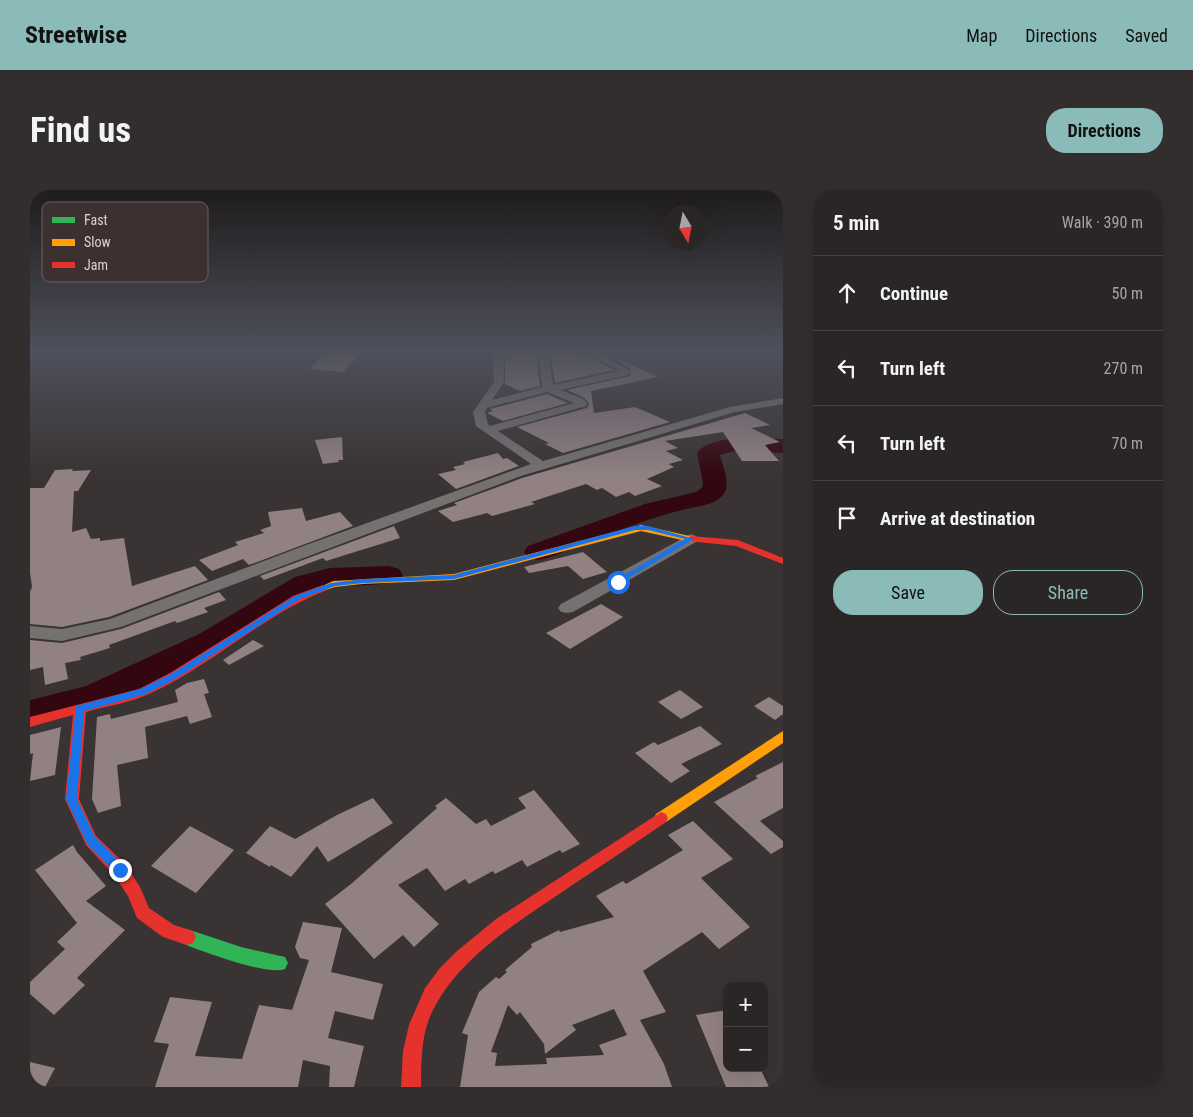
<!DOCTYPE html>
<html lang="en">
<head>
<meta charset="utf-8">
<style>
  body { margin:0; font-family:"Roboto Condensed",sans-serif; background:#332e2e; color:#f1f3f6 }
  .controls { position:absolute; right:15px; bottom:15px; display:grid; overflow:hidden; border-radius:10px; box-shadow:0 5px 20px #0002 }
  .controls button { width:45px; height:45px; display:grid; place-items:center; padding:0; border:0; border-bottom:1px solid #474343; background:#2b2626; color:#f1f3f6; font:25px sans-serif }
  .compass { position:absolute; left:633px; top:15px; width:45px; height:45px; border-radius:50%; background:#2b2626; box-shadow:0 5px 20px #0002; rotate:170deg }
  .stop { position:absolute; width:15px; height:15px; margin:-11px; border:4px solid #1a73e8; border-radius:50%; background:#fff }
  .stop.end { background:#1a73e8; border-color:#fff; box-shadow:0 1px 5px #0008 }
  .list { margin:0; padding:0; list-style:none }
  h2 { display:flex; justify-content:space-between; align-items:center; height:65px; margin:0; padding:0 20px; font-size:21px }
  h2 small { font-size:16px; font-weight:400; color:#a6a5a7 }
  .list li { display:grid; grid-template-columns:32px 1fr auto; gap:15px; align-items:center; box-sizing:border-box; height:75px; padding:0 20px; border-top:1px solid #474343 }
  .list b { display:block; font-size:19px; white-space:nowrap }
  .list em { font-size:16px; font-style:normal; color:#a6a5a7 }
  .actions { display:flex; gap:10px; padding:15px 20px }
  .actions a { flex:1; padding:11px 0; border:1px solid #8bbbb9; border-radius:20px; text-align:center; font-size:18px; color:#8bbbb9 }
  .actions .main { background:#8bbbb9; color:#111 }
  .icon { flex:none; width:28px; height:28px; fill:none; stroke:currentColor; stroke-width:2; stroke-linecap:round; stroke-linejoin:round }
  .map { position:relative; flex:none; width:753px; height:897px; overflow:hidden; border-radius:20px }
  header { display:flex; align-items:center; gap:30px; box-sizing:border-box; height:70px; padding:0 25px; background:#8bbbb9; color:#111 }
  header strong { font-size:24px }
  nav { display:flex; gap:28px; margin-inline-start:auto; font-size:18px }
  .intro { display:flex; align-items:center; justify-content:space-between; box-sizing:border-box; height:120px; padding:0 30px }
  h1 { margin:0; font-size:35px }
  .button { padding:12px 22px; border-radius:20px; background:#8bbbb9; color:#111; font-size:18px; font-weight:700 }
  main { display:flex; gap:30px; padding:0 30px }
  aside { flex:1; background:#2b2626; border-radius:20px; box-shadow:0 5px 20px #0002 }
  .map>svg:first-child { display:block }
  .lines { fill:none; stroke-linecap:round; stroke-linejoin:round }
  .river { fill:#330610; fill-rule:evenodd }
  .building { fill:#918182; fill-rule:evenodd }
  .street { fill:#757171; fill-rule:evenodd }
  .fast { fill:#30b455; fill-rule:evenodd }
  .slow { fill:#ff9f0a; fill-rule:evenodd }
  .jam { fill:#e5322d; fill-rule:evenodd }
  .route { fill:#1a73e8 }
  .key { fill:#3c3030; stroke:#6c6161; stroke-width:1 }
  .key-label { font-size:14px; fill:#dbd3d3 }
</style>
</head>
<body>
<header>
<strong>Streetwise</strong>
<nav><a>Map</a><a>Directions</a><a>Saved</a></nav>
</header>
<div class="intro"><h1>Find us</h1><a class="button">Directions</a></div>
<main>
<div class="map">
<svg width="753" height="897" viewBox="0 0 753 897">
  <rect width="100%" height="100%" fill="#393333"/>
  <g class="lines">
    <g class="river">
      <path d="M705 248 753 249V263L705 261 690 265C693 277 702 296 692 306 684 315 668 316 656 319 609 330 563 351 518 368L508 370 498 368 494 362 498 356 615 314 666 302 672 298 673 293 667 263C675 252 692 250 705 248Z"/>
      <path d="M359 376 369 379 373 385 369 391C342 398 313 393 285 399L193 458 79 515 0 536V510L56 496 169 444 265 387 300 378Z"/>
    </g>
  </g>
  <g class="building">
    <path d="M296 161H308L331 163 313 182 280 179Z"/>
    <path d="M475 161H506L510 196 490 201 475 194Z"/>
    <path d="M520 161 550 162 551 164H555L584 180 525 193Z"/>
    <path d="M571 161 628 187 561 201 564 223 605 217 640 232 533 263 515 254 519 253 487 237 557 218 559 215V213L553 207 537 200 600 186V178Z"/>
    <path d="M517 204 538 213 473 231 457 223 463 221 460 219Z"/>
    <path d="M715 223 740 235 721 238 750 252 735 255 749 271H712L693 242 635 251 648 258 636 261 653 270 639 274 644 277 617 289 632 296 605 306 599 302 586 307 572 298 567 300 556 294 501 312 505 314 462 326 457 323 423 332 408 321 427 315 424 313 492 288Z"/>
    <path d="M312 247 313 270H308L309 272 293 274 285 250Z"/>
    <path d="M468 263 473 269 477 268 489 276 426 299 408 284 426 280 423 277 435 274 433 272Z"/>
    <path d="M43 279 42 281 61 280 48 301H44L42 342 56 338 61 349 70 348V351L94 348 102 396 165 376 178 390 79 427 32 437 0 434V402L2 397 0 382V298H14L25 280Z"/>
    <path d="M272 318 276 331 310 322 323 336 219 375 213 369 182 381 169 370 208 355 205 352 234 343 230 340 241 336 238 322Z"/>
    <path d="M364 336 370 348 296 371 293 368 234 390 230 386Z"/>
    <path d="M553 362 577 382 553 389 538 376 499 383 494 377Z"/>
    <path d="M189 402 196 410 174 418 178 422 147 433 145 431 79 455 80 458 50 467 51 470 35 473 38 489 15 495 13 477 0 480V450L32 453 91 439Z"/>
    <path d="M571 414 593 427 540 459 516 443Z"/>
    <path d="M223 450 234 456 199 475 193 470Z"/>
    <path d="M174 489 179 503 174 504 182 527 160 534 157 526 115 537 118 568 87 575 91 616 68 623 62 609 67 527 80 524 81 529 148 512 145 500 157 493Z"/>
    <path d="M650 500 673 517 651 529 628 512Z"/>
    <path d="M739 507 753 516V524L745 530 724 516Z"/>
    <path d="M670 536 692 554 651 574 660 581 641 593 605 563 624 552 628 555Z"/>
    <path d="M31 537 25 585 0 591 3 563 0 564V545Z"/>
    <path d="M753 572V618L730 631 753 651V657L741 664 684 612 728 588 725 586Z"/>
    <path d="M504 600 550 654 532 663 530 660 497 677 492 670 465 684 463 681 439 694 435 689 415 701 397 678 368 695 409 734 384 757 373 745 344 769 295 714 321 694 407 618 405 616 416 608 446 634 456 629 461 636 496 618 488 608Z"/>
    <path d="M343 608 363 633 298 672 287 656 261 687 241 675 240 677 216 663 240 636 265 649 307 625Z"/>
    <path d="M663 631 703 669 671 688 720 737 689 759 672 742 613 781 636 822 610 830 634 874 642 897H430L438 845 432 843 449 802 466 787 469 789 477 782 475 780 502 757 501 754 529 740 530 742 584 727 566 706 593 691 596 694 653 660 638 645ZM478 815 487 825 490 822 514 854 515 864 546 840 542 835 584 819 597 845 569 855 574 865 516 868 517 874 465 876 467 863 461 862Z"/>
    <path d="M160 636 204 660 166 703 121 676Z"/>
    <path d="M43 655 47 662 76 696 56 711 95 740 47 788 55 795 24 825 0 804V792L35 759 27 752 47 733 5 680Z"/>
    <path d="M273 732 312 738 301 782 353 794 343 830 305 821 298 848 334 856 324 897H299L300 876 273 870 268 897H125L139 854 124 852 140 807 182 812 165 866 212 869 229 815 262 820 279 770 270 768 265 757Z"/>
    <path d="M697 820V878H730L739 897H696L666 825Z"/>
    <path d="M0 872 25 878 15 897H0Z"/>
  </g>
  <g class="lines">
    <g class="street">
      <path d="M463 161H473L474 192 462 210 512 197 508 161H518L523 195 589 181 554 161H566L599 180V185L530 200 552 208 558 214 556 216 468 241 513 271 700 217 753 208V214L705 222 491 286 91 437 32 451 0 448V436L32 439 80 429 276 355 501 274 446 236 443 222 464 192ZM517 202 544 213 460 236 458 234 455 222 457 218Z"/>
      <path d="M661 344 666 346 669 349 666 352 543 422 537 423 531 422 528 418 531 414Z"/>
    </g>
    <path class="fast" d="M157 739 211 757 255 767 258 773 255 779C238 786 171 761 151 753L148 747 151 741Z"/>
    <g class="slow">
      <path d="M611 335 664 347 666 349 661 352 611 341 424 390 333 394 305 397 293 401 288 398 303 391 424 384Z"/>
      <path d="M753 541V553L636 632 631 634 626 632 624 628 626 624Z"/>
    </g>
    <g class="jam">
      <path d="M661 346 708 350 753 368V374L706 356 658 351 656 349Z"/>
      <path d="M293 395 297 396 298 398 297 400C232 425 182 476 119 504 100 513 76 516 56 522L49 609 66 646 96 675 110 697 119 718 144 735 163 741 166 747 163 753 157 755 133 747 107 728 98 706 84 685 56 655 35 609 43 525 0 537V527L109 499 140 483 263 406Z"/>
      <path d="M631 622 636 624 638 628 636 632C604 654 571 676 538 698 487 733 424 769 399 829 391 850 391 875 391 897H371L373 861 379 835 395 798 410 778 427 761 466 729Z"/>
    </g>
  </g>
  <linearGradient id="sky" x2="0" y2="1"><stop stop-color="#1f1c1c"/><stop offset="0.56" stop-color="#4e505b"/><stop offset="1" stop-color="#4e505b" stop-opacity="0"/></linearGradient>
  <rect width="753" height="287" fill="url(#sky)"/>
  <path class="route" d="M605 336H618L664 349 588 394H586V390L655 349 618 340H605L424 389 333 393 305 396 270 409 147 488 116 504 54 521 47 609 65 647 95 677 96 680 95 684H86L57 654 36 609 46 516 110 499 141 484 265 406 301 393 333 389 423 385Z"/>
  <rect x="12" y="12" width="166" height="80" rx="8" class="key"/>
  <rect x="22" y="27" width="23" height="6" fill="#30b455"/>
  <rect x="22" y="49" width="23" height="7" fill="#ff9f0a"/>
  <rect x="22" y="72" width="23" height="6" fill="#e5322d"/>
  <g class="key-label">
    <text x="54" y="35">Fast</text>
    <text x="54" y="57">Slow</text>
    <text x="54" y="80">Jam</text>
  </g>
</svg>
<div class="controls">
<button>+</button>
<button>−</button>
</div>
<svg class="compass" viewBox="-18 -18 36 36"><path d="M0-13l5 13h-10z" fill="#e53935"/><path d="M0 13l5-13h-10z" fill="#a6a5a7"/></svg>
<div class="stop" style="left:588px;top:392px"></div>
<div class="stop end" style="left:90px;top:680px"></div>
</div>
<aside>
<h2>5 min<small>Walk · 390 m</small></h2>
<ul class="list">
<li><svg class="icon" aria-label="ahead" viewBox="0 0 24 24"><path d="M12 20V5M6 11l6-6 6 6"/></svg><div><b>Continue</b></div><em>50 m</em></li>
<li><svg class="icon" aria-label="left" viewBox="0 0 24 24"><path d="M17 20v-9H6M10 6l-5 5 5 5"/></svg><div><b>Turn left</b></div><em>270 m</em></li>
<li><svg class="icon" aria-label="left" viewBox="0 0 24 24"><path d="M17 20v-9H6M10 6l-5 5 5 5"/></svg><div><b>Turn left</b></div><em>70 m</em></li>
<li><svg class="icon" aria-label="arrive" viewBox="0 0 24 24"><path d="M6 21V4h12l-3 4 3 4H6"/></svg><div><b>Arrive at destination</b></div></li>
</ul>
<div class="actions"><a class="main">Save</a><a>Share</a></div>
</aside>
</main>
</body>
</html>
